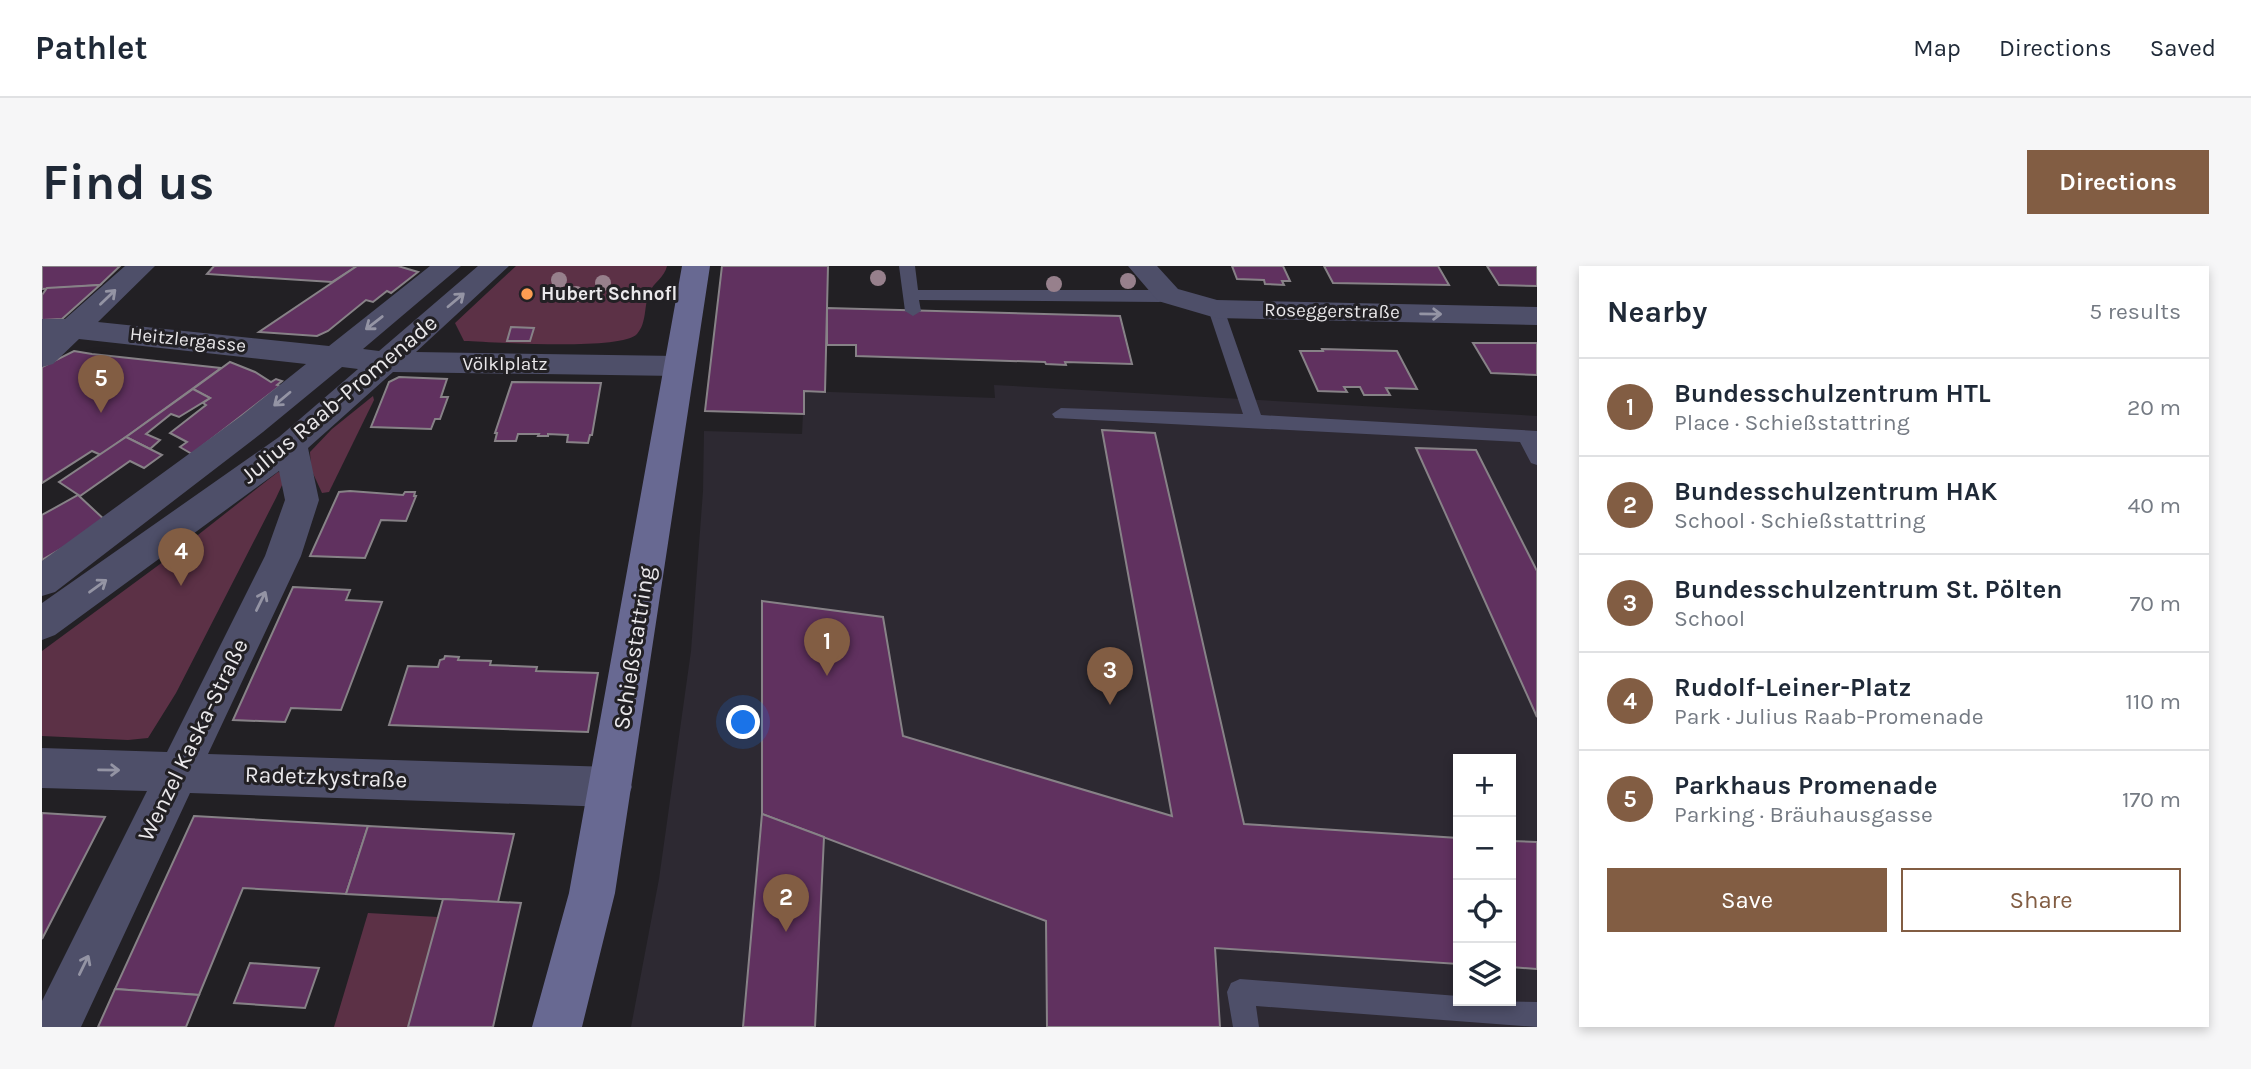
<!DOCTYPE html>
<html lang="en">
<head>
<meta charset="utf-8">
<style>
  body { margin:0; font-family:Karla,sans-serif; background:#f6f6f7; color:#1f2937 }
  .controls { position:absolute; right:21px; bottom:21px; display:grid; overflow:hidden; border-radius:0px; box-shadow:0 4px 10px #0003 }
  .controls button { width:63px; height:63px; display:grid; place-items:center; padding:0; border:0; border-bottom:2px solid #e0e1e3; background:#fff; color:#1f2937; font:35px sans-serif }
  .you { position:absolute; left:702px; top:457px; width:24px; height:24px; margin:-18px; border:5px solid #fff; border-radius:50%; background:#1a73e8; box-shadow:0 0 0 10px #1a73e833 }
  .badge { display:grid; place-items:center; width:46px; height:46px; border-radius:50%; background:#825d43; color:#fff; font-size:23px; font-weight:700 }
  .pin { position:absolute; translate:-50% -58px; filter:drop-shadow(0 2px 4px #0008) }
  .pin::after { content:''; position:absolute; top:37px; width:24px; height:21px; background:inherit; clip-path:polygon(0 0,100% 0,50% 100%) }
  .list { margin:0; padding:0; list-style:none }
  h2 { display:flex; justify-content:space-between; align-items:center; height:91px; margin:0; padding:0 28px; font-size:30px }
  h2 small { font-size:23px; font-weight:400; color:#747a83 }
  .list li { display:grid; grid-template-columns:46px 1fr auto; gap:21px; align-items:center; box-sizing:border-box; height:98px; padding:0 28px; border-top:2px solid #e0e1e3 }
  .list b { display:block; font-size:26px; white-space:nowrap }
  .list p { margin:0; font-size:23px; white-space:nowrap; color:#747a83 }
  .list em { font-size:23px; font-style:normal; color:#747a83 }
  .actions { display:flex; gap:14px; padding:21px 28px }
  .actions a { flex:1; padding:16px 0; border:2px solid #825d43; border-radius:0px; text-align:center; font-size:24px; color:#825d43 }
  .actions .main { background:#825d43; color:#fff }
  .icon { flex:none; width:38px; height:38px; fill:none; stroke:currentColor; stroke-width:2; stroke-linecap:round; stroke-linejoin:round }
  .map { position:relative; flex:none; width:1495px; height:761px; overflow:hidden; border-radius:0px }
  header { display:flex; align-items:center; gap:42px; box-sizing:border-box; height:98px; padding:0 35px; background:#fff; border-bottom:2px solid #e0e1e3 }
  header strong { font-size:33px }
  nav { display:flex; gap:38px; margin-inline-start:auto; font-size:24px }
  .intro { display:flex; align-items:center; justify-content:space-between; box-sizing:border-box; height:168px; padding:0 42px }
  h1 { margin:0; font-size:49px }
  .button { padding:18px 32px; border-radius:0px; background:#825d43; color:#fff; font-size:24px; font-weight:700 }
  main { display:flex; gap:42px; padding:0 42px }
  aside { flex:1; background:#fff; border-radius:0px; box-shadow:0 4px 10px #0003 }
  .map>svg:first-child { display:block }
  .built { fill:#2d2932; fill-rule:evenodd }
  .green { fill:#5c3146 }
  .building { fill:#60315f; stroke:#878287; stroke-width:2 }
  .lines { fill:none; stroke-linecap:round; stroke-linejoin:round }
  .lane { fill:#4e4f69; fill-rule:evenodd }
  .street { fill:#4e4f69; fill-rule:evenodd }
  .secondary { fill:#686992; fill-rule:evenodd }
  .tree { fill:#97808c }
  .oneway { stroke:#9494a4 }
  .poi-dot { fill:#fc9d52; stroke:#222024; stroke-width:2.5 }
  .labels { text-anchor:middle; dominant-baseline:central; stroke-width:6; stroke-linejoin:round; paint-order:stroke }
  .far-poi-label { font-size:19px; font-weight:bold; fill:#eae8eb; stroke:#222024; text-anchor:start }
  .far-street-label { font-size:19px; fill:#eae8eb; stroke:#222024 }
  .street-label { font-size:23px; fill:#eae8eb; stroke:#222024 }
</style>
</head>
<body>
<header>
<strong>Pathlet</strong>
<nav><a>Map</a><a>Directions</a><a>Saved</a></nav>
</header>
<div class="intro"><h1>Find us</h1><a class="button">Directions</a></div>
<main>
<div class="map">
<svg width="1495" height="761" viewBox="0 0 1495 761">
  <rect width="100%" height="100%" fill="#222024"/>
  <path class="built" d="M952 119 1495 150V761H589L617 613 649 385 661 225 662 165 760 168 762 125 953 132ZM1416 493H1469V735H1416Z"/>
  <g class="green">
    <path d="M474 0H625C622 12 612 16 607 27 602 39 605 57 595 68 579 85 451 76 422 75L413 57Z"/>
    <path d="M331 130 332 134 287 226 280 227 269 203 268 186 290 163Z"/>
    <path d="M236 206 240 207 241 217 234 232 134 427 106 472 86 474 0 470V385L133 287Z"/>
    <path d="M326 647 396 651 366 761H292Z"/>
  </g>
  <g class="building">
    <path d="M0 0H78L58 19 0 23Z"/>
    <path d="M172 0H315L290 16 165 8Z"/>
    <path d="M315 0H356L376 6 349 27 345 25 331 36 324 34 286 65 275 70 217 66Z"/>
    <path d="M786 0 783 126 762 125V148L663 145 680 0Z"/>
    <path d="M1190 0H1241L1248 15H1240L1242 19 1223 18 1222 14 1195 13Z"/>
    <path d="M1282 0H1396L1407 19 1291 17Z"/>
    <path d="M1445 0H1495V20L1457 19Z"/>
    <path d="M58 19 20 53 0 54V29L5 22Z"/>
    <path d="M785 42 1078 50 1090 98 1023 96 1024 99 1004 98 1003 96 814 90V79H785Z"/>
    <path d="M469 61 492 62 488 75H465Z"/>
    <path d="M1431 77H1495V109L1449 107Z"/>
    <path d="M1280 83 1355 85 1375 123 1344 122 1348 129H1322L1318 121H1302L1305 126 1276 125 1258 85H1281Z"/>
    <path d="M32 85 50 88 179 102 59 189 50 185 0 217V101Z"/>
    <path d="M188 96 213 106 229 116 234 113 240 115 235 119 238 120 150 188 138 181 145 176 128 167 164 139 161 137 168 132 151 123Z"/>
    <path d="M357 111 405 113 399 131H406L398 153H393L389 163 329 161 347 116Z"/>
    <path d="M470 116 559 117 550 169H548L546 177 525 176 526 169 506 168V170H496L497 168H476L474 175H453L455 167H453Z"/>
    <path d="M151 123 168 132 137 151 129 148 104 168 118 174 108 183 84 171Z"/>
    <path d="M1060 164 1113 167 1202 558 1416 572V698L1173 682 1178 761H1005L1004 655 720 548V335L841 351 861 470 1130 550Z"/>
    <path d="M84 171 120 189 102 202 88 195 38 230 17 216Z"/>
    <path d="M1374 182 1434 184 1495 305V451Z"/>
    <path d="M308 225 361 229 363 226H373L372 230H374L364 255 339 254 323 292 268 290 297 226Z"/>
    <path d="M36 229 65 256 0 294V249Z"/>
    <path d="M251 321 308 324 304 334 340 336 299 444 249 442 243 456 191 454Z"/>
    <path d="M403 390 417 391 416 394 449 395 448 399 495 401 494 405 556 407 546 466 347 459 366 400 396 401 398 394 402 393Z"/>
    <path d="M0 547 63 551 0 673Z"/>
    <path d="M720 548 782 571 773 761H701Z"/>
    <path d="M152 550 326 560 304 628 201 622 157 729 73 723Z"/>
    <path d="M326 560 472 568 456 636 304 628Z"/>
    <path d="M1469 575 1495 576V703L1469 701Z"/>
    <path d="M401 633 479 637 451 761H366Z"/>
    <path d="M208 697 277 702 263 742 192 737Z"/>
    <path d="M73 723 157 729 144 761H56Z"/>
  </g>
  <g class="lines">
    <g class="lane">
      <path d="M857 0H873L876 24H1126L1134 29 1131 32 1117 36 877 34 879 45 871 50 863 45Z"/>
      <path d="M1174 38 1182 43 1219 149 1495 165V199L1489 197 1478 176 1013 152 1010 148 1019 142 1201 148 1166 43Z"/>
      <path d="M1198 713 1416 730V735L1495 736V761L1214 740 1217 761H1191L1185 726 1189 717Z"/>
    </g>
    <g class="street">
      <path d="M83 0H113L56 56 287 80 388 0H419L321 83 337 85 436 0H467L374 86 635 90 646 93 650 100 646 107 635 110 351 106 266 182 277 234 259 290 166 488 569 501 584 507 590 521 584 535 569 541 148 527 39 761H0V735L105 525 0 522V482L125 486 223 290 243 234 237 205 13 369 0 374V337L237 171 316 103 300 101 221 166 13 326 0 330V295L199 150 264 98 37 73 11 98 0 101V53H23Z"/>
      <path d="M1086 0H1115L1136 23 1175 34 1495 41V59L1174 52 1116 35Z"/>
    </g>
    <path class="secondary" d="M640 0H668L573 627 540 761H490L527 627Z"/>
  </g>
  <g class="tree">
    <circle cx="836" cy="12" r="8"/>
    <circle cx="517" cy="14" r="8"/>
    <circle cx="1086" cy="15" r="8"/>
    <circle cx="561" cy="17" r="8"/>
    <circle cx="1012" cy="18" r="8"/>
    <circle cx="534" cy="28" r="8"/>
  </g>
  <defs><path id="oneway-shaft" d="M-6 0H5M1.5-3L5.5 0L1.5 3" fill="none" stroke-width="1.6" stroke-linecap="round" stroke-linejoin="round" transform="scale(1.75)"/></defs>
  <g class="oneway">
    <use href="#oneway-shaft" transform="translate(66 31) rotate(-44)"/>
    <use href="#oneway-shaft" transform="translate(414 34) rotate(-40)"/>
    <use href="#oneway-shaft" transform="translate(1389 48) rotate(1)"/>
    <use href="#oneway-shaft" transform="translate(332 57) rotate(142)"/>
    <use href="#oneway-shaft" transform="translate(240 133) rotate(140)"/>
    <use href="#oneway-shaft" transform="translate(56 320) rotate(-36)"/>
    <use href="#oneway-shaft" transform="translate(219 335) rotate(-64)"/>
    <use href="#oneway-shaft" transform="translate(67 504) rotate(1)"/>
    <use href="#oneway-shaft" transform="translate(42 699) rotate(-64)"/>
  </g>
  <circle class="poi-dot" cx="485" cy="28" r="7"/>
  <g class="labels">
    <g class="far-poi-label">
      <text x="499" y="28">Hubert Schnofl</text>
    </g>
    <g class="far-street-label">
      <text transform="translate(1290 45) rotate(1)">Roseggerstraße</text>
      <text transform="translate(146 74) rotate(6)">Heitzlergasse</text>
      <text x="463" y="98">Völklplatz</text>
    </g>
    <g class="street-label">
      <text transform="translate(297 133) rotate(-40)">Julius Raab-Promenade</text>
      <text transform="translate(592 382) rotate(-81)">Schießstattring</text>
      <text transform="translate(151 474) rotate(-64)">Wenzel Kaska-Straße</text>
      <text transform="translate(284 511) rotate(2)">Radetzkystraße</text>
    </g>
  </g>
</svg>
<div class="controls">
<button>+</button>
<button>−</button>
<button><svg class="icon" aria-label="locate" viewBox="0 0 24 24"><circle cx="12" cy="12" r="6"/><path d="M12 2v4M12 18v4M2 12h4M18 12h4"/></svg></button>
<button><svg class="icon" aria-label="layers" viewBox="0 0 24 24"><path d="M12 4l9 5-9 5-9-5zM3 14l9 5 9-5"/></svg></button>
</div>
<div class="you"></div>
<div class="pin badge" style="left:785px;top:410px">1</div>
<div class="pin badge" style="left:744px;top:666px">2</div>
<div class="pin badge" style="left:1068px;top:439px">3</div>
<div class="pin badge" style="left:139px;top:320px">4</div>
<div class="pin badge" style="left:59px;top:147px">5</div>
</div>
<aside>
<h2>Nearby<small>5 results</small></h2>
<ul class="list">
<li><span class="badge">1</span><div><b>Bundesschulzentrum HTL</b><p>Place · Schießstattring</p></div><em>20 m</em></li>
<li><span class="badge">2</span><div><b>Bundesschulzentrum HAK</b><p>School · Schießstattring</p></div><em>40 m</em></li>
<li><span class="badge">3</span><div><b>Bundesschulzentrum St. Pölten</b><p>School</p></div><em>70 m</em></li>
<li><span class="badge">4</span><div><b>Rudolf-Leiner-Platz</b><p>Park · Julius Raab-Promenade</p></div><em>110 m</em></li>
<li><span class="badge">5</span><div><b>Parkhaus Promenade</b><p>Parking · Bräuhausgasse</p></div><em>170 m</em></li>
</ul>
<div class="actions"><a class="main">Save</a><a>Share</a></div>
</aside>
</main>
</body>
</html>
